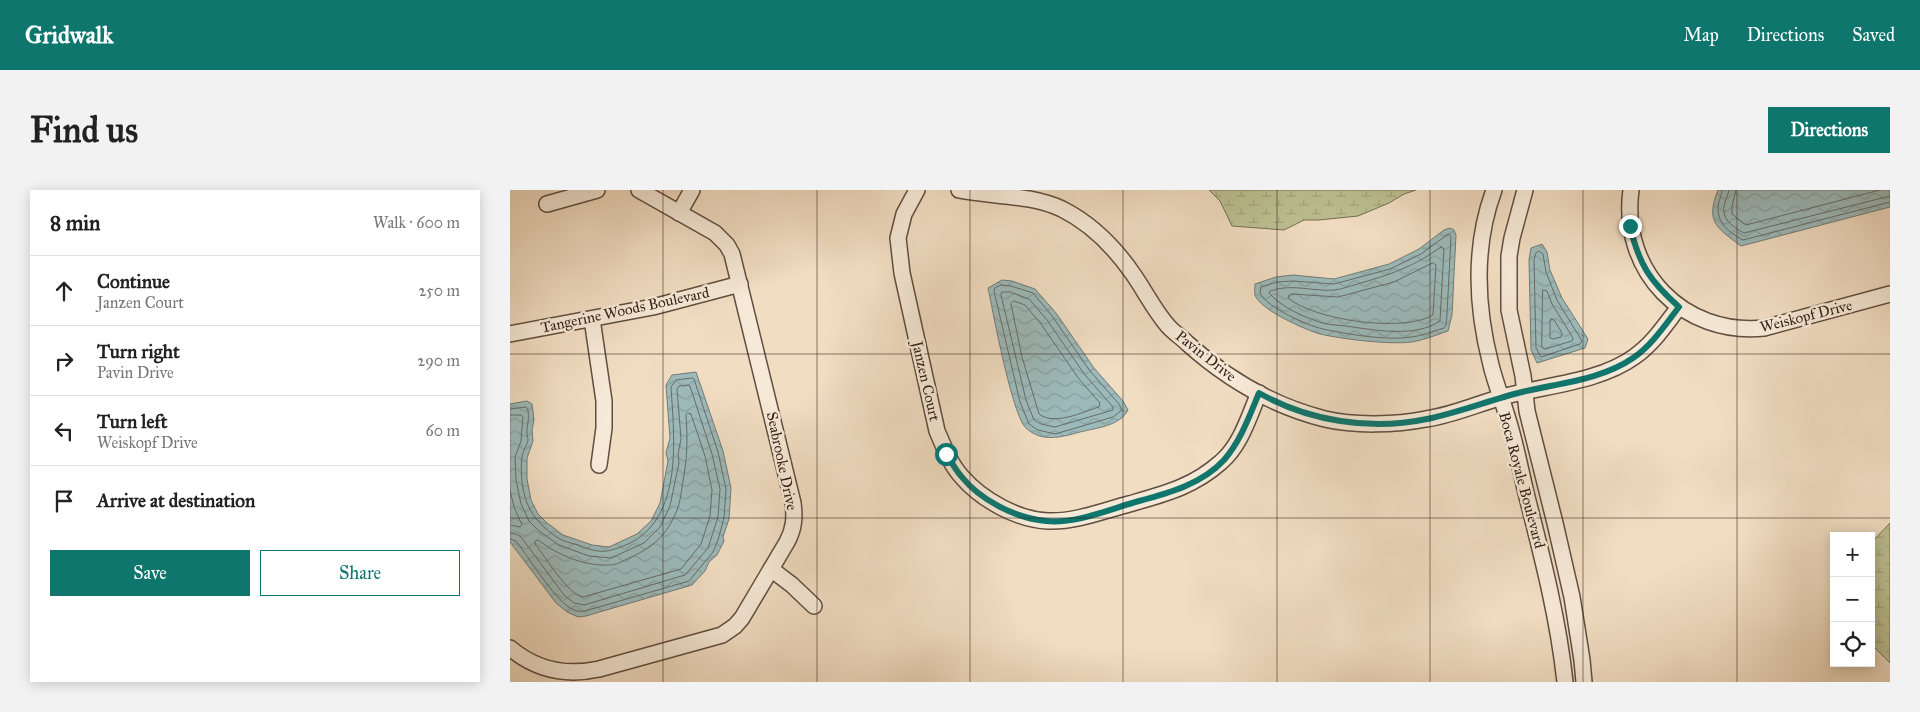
<!DOCTYPE html>
<html lang="en">
<head>
<meta charset="utf-8">
<style>
  body { margin:0; font-family:"IM FELL Great Primer",serif; background:#f2f2f2; color:#222 }
  .controls { position:absolute; right:15px; bottom:15px; display:grid; overflow:hidden; border-radius:0px; box-shadow:0 2px 12px #0003 }
  .controls button { width:45px; height:45px; display:grid; place-items:center; padding:0; border:0; border-bottom:1px solid #e0e0e0; background:#fff; color:#222; font:25px sans-serif }
  .stop { position:absolute; width:15px; height:15px; margin:-11px; border:4px solid #0f766e; border-radius:50%; background:#fff }
  .stop.end { background:#0f766e; border-color:#fff; box-shadow:0 1px 5px #0008 }
  .list { margin:0; padding:0; list-style:none }
  h2 { display:flex; justify-content:space-between; align-items:center; height:65px; margin:0; padding:0 20px; font-size:21px }
  h2 small { font-size:16px; font-weight:400; color:#767676 }
  .list li { display:grid; grid-template-columns:32px 1fr auto; gap:15px; align-items:center; box-sizing:border-box; height:70px; padding:0 20px; border-top:1px solid #e0e0e0 }
  .list b { display:block; font-size:19px; white-space:nowrap }
  .list p { margin:0; font-size:16px; white-space:nowrap; color:#767676 }
  .list em { font-size:16px; font-style:normal; color:#767676 }
  .actions { display:flex; gap:10px; padding:15px 20px }
  .actions a { flex:1; padding:11px 0; border:1px solid #0f766e; border-radius:0px; text-align:center; font-size:18px; color:#0f766e }
  .actions .main { background:#0f766e; color:#fff }
  .icon { flex:none; width:28px; height:28px; fill:none; stroke:currentColor; stroke-width:2; stroke-linecap:round; stroke-linejoin:round }
  .map { position:relative; flex:none; width:1380px; height:492px; overflow:hidden; border-radius:0px }
  header { display:flex; align-items:center; gap:30px; box-sizing:border-box; height:70px; padding:0 25px; background:#0f766e; color:#fff }
  header strong { font-size:24px }
  nav { display:flex; gap:28px; margin-inline-start:auto; font-size:18px }
  .intro { display:flex; align-items:center; justify-content:space-between; box-sizing:border-box; height:120px; padding:0 30px }
  h1 { margin:0; font-size:35px }
  .button { padding:12px 22px; border-radius:0px; background:#0f766e; color:#fff; font-size:18px; font-weight:700 }
  main { display:flex; gap:30px; padding:0 30px }
  aside { flex:1; background:#fff; border-radius:0px; box-shadow:0 2px 12px #0003 }
  .map>svg:first-child { display:block }
  .wetland { fill:url(#wetland-marsh); stroke:#766f54 }
  .water { fill:url(#water-waves); stroke:#717c78 }
  .lines { fill:none; stroke-linecap:round; stroke-linejoin:round }
  .shore { stroke:#666c68; stroke-width:1 }
  .minor-casing { stroke:#614e40; stroke-width:18 }
  .minor { stroke:#f6e9d7; stroke-width:15 }
  .route { stroke:#0f766e; stroke-width:6 }
  .grid { fill:none; stroke:#311e15; stroke-width:1; stroke-opacity:0.55 }
  .labels { text-anchor:middle; dominant-baseline:central; stroke-width:5; stroke-linejoin:round; paint-order:stroke }
  .street-label { font-size:15px; fill:#311e15; stroke:#f6e9d7 }
</style>
</head>
<body>
<header>
<strong>Gridwalk</strong>
<nav><a>Map</a><a>Directions</a><a>Saved</a></nav>
</header>
<div class="intro"><h1>Find us</h1><a class="button">Directions</a></div>
<main>
<aside>
<h2>8 min<small>Walk · 600 m</small></h2>
<ul class="list">
<li><svg class="icon" aria-label="ahead" viewBox="0 0 24 24"><path d="M12 20V5M6 11l6-6 6 6"/></svg><div><b>Continue</b><p>Janzen Court</p></div><em>250 m</em></li>
<li><svg class="icon" aria-label="right" viewBox="0 0 24 24"><path d="M7 20v-9h11M14 6l5 5-5 5"/></svg><div><b>Turn right</b><p>Pavin Drive</p></div><em>290 m</em></li>
<li><svg class="icon" aria-label="left" viewBox="0 0 24 24"><path d="M17 20v-9H6M10 6l-5 5 5 5"/></svg><div><b>Turn left</b><p>Weiskopf Drive</p></div><em>60 m</em></li>
<li><svg class="icon" aria-label="arrive" viewBox="0 0 24 24"><path d="M6 21V4h12l-3 4 3 4H6"/></svg><div><b>Arrive at destination</b></div></li>
</ul>
<div class="actions"><a class="main">Save</a><a>Share</a></div>
</aside>
<div class="map">
<svg width="1380" height="492" viewBox="0 0 1380 492">
  <defs>
    <pattern id="wetland-marsh" width="20" height="14" patternUnits="userSpaceOnUse" patternTransform="scale(1.25)"><rect width="20" height="14" fill="#bcc092"/><path d="M1 5h8M5 5V1M11 12h8M15 12V8" fill="none" stroke="#a2a57d"/></pattern>
    <pattern id="water-waves" width="16" height="10" patternUnits="userSpaceOnUse" patternTransform="scale(1.25)"><rect width="16" height="10" fill="#9cbaba"/><path d="M0 5q4-4 8 0t8 0" fill="none" stroke="#879f9f"/></pattern>
  </defs>
  <rect width="100%" height="100%" fill="#f1ddc2"/>
  <filter id="stains"><feTurbulence type="fractalNoise" baseFrequency=".004" numOctaves="4"/><feColorMatrix values="0 0 0 0 .2 0 0 0 0 .09 0 0 0 0 .02 0 0 0 .5 -.17"/></filter>
  <radialGradient id="worn" r=".72"><stop offset=".6" stop-color="#630" stop-opacity="0"/><stop offset="1" stop-color="#630" stop-opacity=".3"/></radialGradient>
  <g class="wetland">
    <path d="M699 0H906L894 4 879 13 848 26 809 30H794L774 40 722 36 710 11Z"/>
    <path d="M1380 333V473L1361 454V353Z"/>
  </g>
  <g class="water">
    <path d="M1208 0H1380V17L1231 56C1207 38 1195 32 1208 0Z"/>
    <path d="M940 38 944 40 946 45 942 125 938 141C926 145 914 150 902 152 881 155 831 149 810 144 796 140 750 120 745 105 744 102 745 97 745 94L766 87 783 85 824 89 879 74 909 59 934 40Z"/>
    <path d="M1032 54 1037 62 1040 80 1052 108 1078 149 1075 158 1027 173 1021 160 1019 70 1021 58Z"/>
    <path d="M492 90 502 91 525 99 546 123 584 178 613 211 618 220C610 236 586 238 570 242 552 247 532 253 516 238 502 225 483 122 478 98Z"/>
    <path d="M186 182 213 261 221 298 219 329 213 347 214 351 207 365 199 372 195 381 182 395 76 426 68 427 57 422 46 413 0 352V214L17 211 22 214 24 230 22 240 23 251 17 268V289L21 310 28 324 36 332 53 345 82 355 99 357 127 344 141 331 150 313 158 271 156 263 160 248 156 195 162 185Z"/>
  </g>
  <g class="lines">
    <g class="shore">
      <path d="M1212 0C1212 5 1209 10 1208 16 1207 34 1219 42 1233 50L1380 12"/>
      <path d="M1219 0C1218 6 1215 10 1214 16 1212 30 1223 37 1234 43L1380 6"/>
      <path d="M1226 0 1222 16V24L1236 35 1370 0"/>
      <path d="M939 44 941 47 937 124 936 135 934 138C923 141 912 146 901 147 877 151 836 144 813 139 796 135 758 118 750 103L751 97 767 92 782 91 824 94 880 79 911 64Z"/>
      <path d="M931 57 934 59 930 131C905 148 864 140 836 136 828 135 820 135 813 133 795 128 771 117 759 103L760 101C782 93 803 102 825 100 833 99 843 95 851 93 882 84 905 76 931 57Z"/>
      <path d="M1029 61 1033 64 1036 82 1047 110 1072 151 1070 154 1031 167 1026 158 1024 70 1026 63Z"/>
      <path d="M923 73 926 75 923 125C893 143 804 130 778 108L779 105 782 104 828 107 884 92Z"/>
      <path d="M492 95 501 96 523 103 542 126 580 181 609 214 612 220 603 227 545 244 528 240 519 234 510 212 484 101 485 98Z"/>
      <path d="M1033 100 1037 101 1042 114 1063 148 1062 151 1035 159 1032 157Z"/>
      <path d="M492 102H500L519 109 537 130 575 185 603 217V220L545 237 531 234 524 230 516 210 491 105Z"/>
      <path d="M504 111 515 115 531 134 569 189 590 213 589 217C572 222 545 236 529 224L512 167 501 114Z"/>
      <path d="M1041 129 1044 130 1052 143 1051 147 1043 149 1040 148V132Z"/>
      <path d="M0 219 16 217 18 220C19 228 18 232 17 239 16 243 18 247 18 250 17 256 12 262 12 268 10 282 12 300 17 313 23 328 36 341 50 349 55 352 62 353 68 355 90 364 97 363 118 354 174 328 164 247 161 197L166 190 182 188 184 189 208 262 216 299 214 328 208 350 203 362 179 391 75 421C70 422 65 421 60 418 44 408 19 368 6 351L0 349"/>
      <path d="M178 223 181 224 195 266 202 300 200 326 191 354 171 379 73 407C58 405 35 366 25 354V351L28 350C48 365 73 376 99 375 106 375 111 372 117 369 142 358 157 346 167 320 170 313 171 304 172 297 177 270 178 252 176 225Z"/>
      <path d="M0 225H11L13 227 11 251 5 267 6 290 11 314 19 331 29 341 49 355 79 366 101 368 134 353 150 337 160 316 169 273 168 264 171 249 167 199 169 196 178 195 180 196 202 264 210 299 208 327 198 358 175 385 74 415 64 413 54 405 11 347 6 344 0 343"/>
      <path d="M0 300 4 317 12 335 10 337 0 335"/>
    </g>
    <defs>
      <g id="minor">
        <path d="M407 0 394 24 388 48 392 83 427 241C434 257 440 274 452 287 472 310 508 330 538 331 565 332 593 321 619 314 654 304 683 297 711 272 731 255 739 226 749 203"/>
        <path d="M449 0C483 7 520 4 552 19 580 33 605 58 623 84 635 101 644 120 658 136 663 142 671 147 677 153 716 188 763 216 815 229 844 236 886 235 916 229 944 225 969 213 996 206 1037 195 1089 192 1124 167 1143 154 1155 135 1169 117"/>
        <path d="M984 0C963 57 966 117 981 175 985 192 992 209 997 226 1005 251 1010 277 1016 303 1032 366 1048 427 1055 492"/>
        <path d="M1015 0 1002 48 999 66V120L1013 186 1017 221 1045 333 1062 407 1072 470 1074 492"/>
        <path d="M1121 0C1110 81 1173 146 1254 138L1380 104"/>
        <path d="M37 14 87 0"/>
        <path d="M169 23 182 0"/>
        <path d="M82 129 94 211V238L89 275"/>
        <path d="M0 144 143 117 230 94"/>
        <path d="M261 379 282 395 304 416"/>
        <path d="M0 458C26 480 57 486 89 479L212 445 225 436 232 428 277 352C284 339 285 328 283 313L222 64 217 55 205 43 129 0"/>
      </g>
    </defs>
    <use href="#minor" class="minor-casing"/>
    <use href="#minor" class="minor"/>
  </g>
  <g class="lines">
    <path class="route" d="M436 264C441 271 445 279 451 286 470 310 505 328 536 331 567 334 600 319 629 311 659 303 692 294 714 270 731 250 739 227 749 203 799 231 860 241 917 229 950 222 980 210 1012 202 1049 193 1091 190 1123 168 1142 155 1155 135 1169 117 1140 91 1129 75 1120 36"/>
  </g>
  <path class="grid" d="M153 0V492M307 0V492M460 0V492M613 0V492M767 0V492M920 0V492M1073 0V492M1227 0V492M0 164H1380M0 328H1380"/>
  <g class="labels">
    <g class="street-label">
      <text transform="translate(115 120) rotate(-12)">Tangerine Woods Boulevard</text>
      <text transform="translate(1296 126) rotate(-14)">Weiskopf Drive</text>
      <text transform="translate(696 166) rotate(38)">Pavin Drive</text>
      <text transform="translate(416 191) rotate(77)">Janzen Court</text>
      <text transform="translate(272 271) rotate(78)">Seabrooke Drive</text>
      <text transform="translate(1012 290) rotate(75)">Boca Royale Boulevard</text>
    </g>
  </g>
  <rect width="100%" height="100%" filter="url(#stains)"/>
  <rect width="100%" height="100%" fill="url(#worn)"/>
</svg>
<div class="controls">
<button>+</button>
<button>−</button>
<button><svg class="icon" aria-label="locate" viewBox="0 0 24 24"><circle cx="12" cy="12" r="6"/><path d="M12 2v4M12 18v4M2 12h4M18 12h4"/></svg></button>
</div>
<div class="stop" style="left:436px;top:264px"></div>
<div class="stop end" style="left:1120px;top:36px"></div>
</div>
</main>
</body>
</html>
